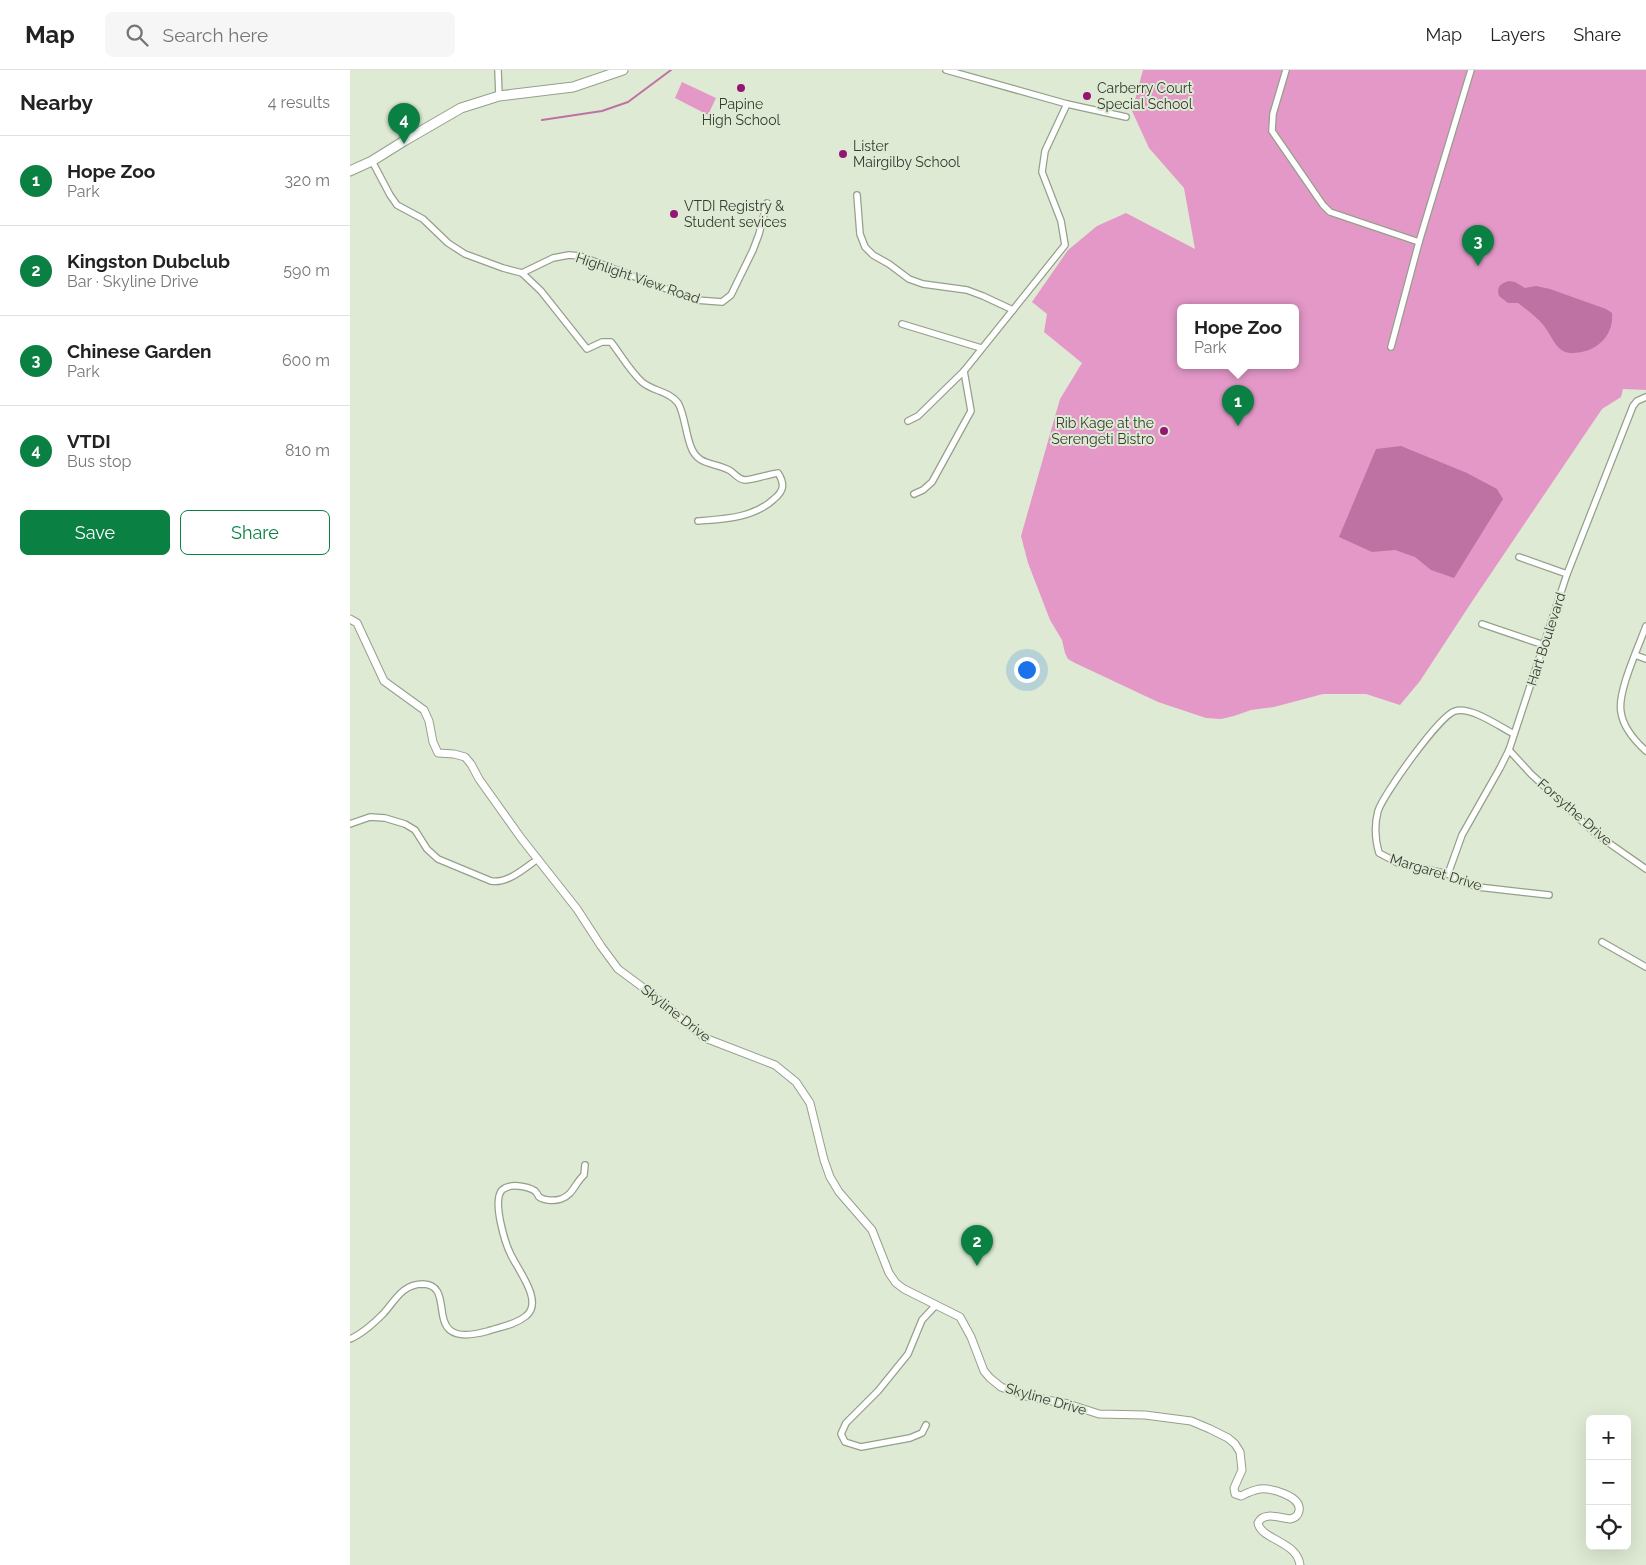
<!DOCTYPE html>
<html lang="en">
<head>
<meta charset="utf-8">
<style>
  body { margin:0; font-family:Raleway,sans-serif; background:#f6f6f6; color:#222 }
  .controls { position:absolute; right:15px; bottom:15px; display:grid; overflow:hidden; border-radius:8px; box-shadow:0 5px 20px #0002 }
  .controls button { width:45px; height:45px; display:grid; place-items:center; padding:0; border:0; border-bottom:1px solid #e0e0e0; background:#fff; color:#222; font:25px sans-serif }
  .you { position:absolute; left:676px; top:599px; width:18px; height:18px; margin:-12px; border:4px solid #fff; border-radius:50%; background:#1a73e8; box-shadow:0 0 0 8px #1a73e833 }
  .badge { display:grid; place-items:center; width:32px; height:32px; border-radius:50%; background:#0b8043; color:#fff; font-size:16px; font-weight:700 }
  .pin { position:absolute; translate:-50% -41px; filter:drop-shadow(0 1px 2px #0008) }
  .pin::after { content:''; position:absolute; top:26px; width:18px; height:15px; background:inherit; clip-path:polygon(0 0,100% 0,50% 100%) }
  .popup { position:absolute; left:827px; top:234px; width:122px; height:65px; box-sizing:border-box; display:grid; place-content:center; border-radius:8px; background:#fff; filter:drop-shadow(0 1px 4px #0005); font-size:16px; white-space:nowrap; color:#767676 }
  .popup b { font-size:19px; color:#222 }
  .popup::after { content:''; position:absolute; left:50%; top:100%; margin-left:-10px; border:10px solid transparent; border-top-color:#fff }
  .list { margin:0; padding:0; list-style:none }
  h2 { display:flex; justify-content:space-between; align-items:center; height:65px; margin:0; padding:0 20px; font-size:21px }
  h2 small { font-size:16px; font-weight:400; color:#767676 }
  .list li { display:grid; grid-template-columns:32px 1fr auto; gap:15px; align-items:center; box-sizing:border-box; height:90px; padding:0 20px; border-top:1px solid #e0e0e0 }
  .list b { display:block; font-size:19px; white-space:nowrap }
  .list p { margin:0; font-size:16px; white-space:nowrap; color:#767676 }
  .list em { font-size:16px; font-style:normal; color:#767676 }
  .actions { display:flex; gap:10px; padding:15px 20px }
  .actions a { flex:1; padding:11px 0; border:1px solid #0b8043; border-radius:8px; text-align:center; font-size:18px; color:#0b8043 }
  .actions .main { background:#0b8043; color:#fff }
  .icon { flex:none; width:28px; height:28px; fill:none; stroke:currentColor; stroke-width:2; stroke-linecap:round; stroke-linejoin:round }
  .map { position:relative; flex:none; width:1296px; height:1495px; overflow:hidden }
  header { display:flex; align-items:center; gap:30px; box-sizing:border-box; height:70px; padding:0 25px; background:#fff; border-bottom:1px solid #e0e0e0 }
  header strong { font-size:24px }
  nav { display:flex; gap:28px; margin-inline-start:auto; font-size:18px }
  .search { width:350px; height:45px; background:#f6f6f6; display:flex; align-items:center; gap:12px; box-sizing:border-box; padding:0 18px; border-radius:8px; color:#767676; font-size:19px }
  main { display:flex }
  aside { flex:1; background:#fff }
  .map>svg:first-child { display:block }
  .green { fill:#e398c8; fill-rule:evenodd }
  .water { fill:#be72a3 }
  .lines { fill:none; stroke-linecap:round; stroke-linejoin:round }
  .stream { stroke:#be72a3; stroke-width:2 }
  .minor-casing { stroke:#95a08b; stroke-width:8 }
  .tertiary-casing { stroke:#95a08b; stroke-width:9 }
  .secondary-casing { stroke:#95a08b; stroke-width:11 }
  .minor { stroke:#fff; stroke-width:5.5 }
  .tertiary { stroke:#fff; stroke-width:7 }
  .secondary { stroke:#fff; stroke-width:9 }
  .poi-dot { fill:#921672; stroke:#deead3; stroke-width:2 }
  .labels { text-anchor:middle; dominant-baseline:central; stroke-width:4; stroke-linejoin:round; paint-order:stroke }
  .poi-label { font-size:14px; fill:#363b32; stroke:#deead3; text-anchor:start }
  .street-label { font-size:14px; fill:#363b32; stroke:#deead3 }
</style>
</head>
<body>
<header>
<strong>Map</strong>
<div class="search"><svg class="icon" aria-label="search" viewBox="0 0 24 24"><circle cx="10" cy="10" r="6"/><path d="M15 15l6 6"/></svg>Search here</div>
<nav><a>Map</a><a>Layers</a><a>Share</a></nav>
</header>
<main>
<aside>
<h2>Nearby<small>4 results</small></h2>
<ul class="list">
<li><span class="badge">1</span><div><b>Hope Zoo</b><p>Park</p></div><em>320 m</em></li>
<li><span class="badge">2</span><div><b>Kingston Dubclub</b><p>Bar · Skyline Drive</p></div><em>590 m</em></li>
<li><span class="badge">3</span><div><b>Chinese Garden</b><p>Park</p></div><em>600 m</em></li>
<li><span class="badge">4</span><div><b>VTDI</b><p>Bus stop</p></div><em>810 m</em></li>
</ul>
<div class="actions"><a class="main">Save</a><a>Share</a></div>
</aside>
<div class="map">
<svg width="1296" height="1495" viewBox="0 0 1296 1495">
  <rect width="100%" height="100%" fill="#deead3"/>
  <g class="green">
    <path d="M793 0H1296V320L1273 319 1271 327 1252 339 1121 533 1070 611 1050 635 1016 624H973L924 637 901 640 884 646 871 649 856 648 808 632 725 593 718 589 715 583 712 570 700 550 678 493 671 466 710 329 732 293 694 262 697 244 682 232 718 180 747 156 776 143 845 179 834 118 799 78 782 41ZM830 237H946V295H830Z"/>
    <path d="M332 12 366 28 358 45 325 28Z"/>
  </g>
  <g class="water">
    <path d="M1159 211 1165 212 1175 218 1186 216 1200 219 1256 239 1262 243C1263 255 1259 266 1249 274 1242 281 1222 286 1213 281 1205 277 1200 263 1194 256 1187 247 1177 240 1168 233H1158L1149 226C1146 217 1151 213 1159 211Z"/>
    <path d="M1051 376 1117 403 1147 419 1153 429 1104 508 1081 500 1065 487 1045 480 1022 482 989 467 1026 379Z"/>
  </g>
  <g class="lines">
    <path class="stream" d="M192 50 252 41 278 32 321 0"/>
    <defs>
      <g id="minor">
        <path d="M148 0 149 26"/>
        <path d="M596 0 717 34 776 47"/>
        <path d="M936 0 923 44 922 61 973 135 980 142 1069 172"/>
        <path d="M22 91 40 125 47 135 73 149 98 173 115 184 153 198 172 203 203 188 219 185 230 186 346 230 372 232 381 225 403 180 409 164 417 133"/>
        <path d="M507 125 510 164 515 177 523 185 539 194 559 209 573 214 617 220 633 226 663 240"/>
        <path d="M172 203 191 221 237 279 252 272H261C271 285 280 301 292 312 302 321 319 321 328 333 334 342 336 365 341 377 348 396 364 392 379 400 385 403 387 409 395 410 402 410 420 404 428 403 435 414 434 421 424 429 404 448 374 449 348 451"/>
        <path d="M552 254 631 278"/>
        <path d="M1041 277 1069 172 1121 0"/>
        <path d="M558 351 568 346 614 301 715 175 711 151 692 102 695 81 717 34"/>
        <path d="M564 424 573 420 582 412 621 341 614 301"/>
        <path d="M1169 487 1217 504"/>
        <path d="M1132 554 1194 575"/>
        <path d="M1296 556C1289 576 1267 622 1271 642 1273 657 1285 671 1296 681"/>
        <path d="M1285 585 1296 589"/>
        <path d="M1164 664C1150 657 1121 636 1105 641 1089 646 1033 725 1028 741 1024 756 1025 769 1029 783L1048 793 1098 804 1110 811 1128 817 1199 825"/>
        <path d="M1159 680 1181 704 1246 764 1296 799"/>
        <path d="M0 754 20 747 35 748 55 754 65 760 77 779 88 789 141 811C158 814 174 798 188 789"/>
        <path d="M1098 804 1112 765 1150 698 1159 680 1217 504 1283 336 1287 331 1296 327"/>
        <path d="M1252 872 1296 897"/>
        <path d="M0 1269C12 1264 24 1253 33 1244 45 1231 52 1214 73 1214 110 1215 67 1281 138 1261 150 1257 165 1255 176 1246 194 1232 168 1200 161 1185 155 1173 142 1131 152 1120 160 1113 177 1116 185 1121 186 1122 188 1125 189 1127 195 1131 205 1131 211 1129 223 1125 225 1113 234 1105L235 1095"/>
        <path d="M576 1355 572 1363 560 1368 511 1377 495 1372 491 1364 496 1353 528 1321 558 1284 572 1250 586 1235"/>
      </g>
      <path id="tertiary" d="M0 549 7 553 34 611 74 640 79 651 83 672 88 683 104 684 115 687 121 694 129 709 171 768 227 839 251 876 268 899 295 919 355 968 425 995 446 1012 460 1033 474 1090 480 1107 489 1122 522 1160 539 1203 546 1213 554 1219 610 1247 621 1267 634 1301 640 1308 651 1317 676 1326 718 1334 749 1344 795 1345 841 1351 860 1359 878 1368 885 1374 890 1382 892 1400 884 1418 885 1424 891 1426C897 1423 903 1420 910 1419 921 1418 952 1426 949 1441 948 1446 945 1448 940 1449 930 1448 913 1441 908 1453 911 1470 947 1471 950 1495"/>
      <path id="secondary" d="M0 101 22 91 54 71 111 38 149 26 223 17 273 0"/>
    </defs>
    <use href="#minor" class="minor-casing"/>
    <use href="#tertiary" class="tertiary-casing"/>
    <use href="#secondary" class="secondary-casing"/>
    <use href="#minor" class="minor"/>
    <use href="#tertiary" class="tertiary"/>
    <use href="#secondary" class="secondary"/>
  </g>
  <g class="poi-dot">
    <circle cx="391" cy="18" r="5"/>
    <circle cx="737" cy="26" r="5"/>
    <circle cx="493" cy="84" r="5"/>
    <circle cx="324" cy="144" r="5"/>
    <circle cx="814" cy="361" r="5"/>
  </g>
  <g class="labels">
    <g class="poi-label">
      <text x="747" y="18">Carberry Court<tspan x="747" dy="16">Special School</tspan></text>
      <text x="391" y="34" text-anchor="middle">Papine<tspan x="391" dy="16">High School</tspan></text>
      <text x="503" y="76">Lister<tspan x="503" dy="16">Mairgilby School</tspan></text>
      <text x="334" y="136">VTDI Registry &amp;<tspan x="334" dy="16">Student sevices</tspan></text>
      <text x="804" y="353" text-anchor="end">Rib Kage at the<tspan x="804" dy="16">Serengeti Bistro</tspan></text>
    </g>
    <g class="street-label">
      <text transform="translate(288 208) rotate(19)">Highlight View Road</text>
      <text transform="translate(1196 569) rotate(-72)">Hart Boulevard</text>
      <text transform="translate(1225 742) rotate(41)">Forsythe Drive</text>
      <text transform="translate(1086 802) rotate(17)">Margaret Drive</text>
      <text transform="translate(326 943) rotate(38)">Skyline Drive</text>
      <text transform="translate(696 1329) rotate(16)">Skyline Drive</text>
    </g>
  </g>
</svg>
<div class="controls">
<button>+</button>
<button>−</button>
<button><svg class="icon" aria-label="locate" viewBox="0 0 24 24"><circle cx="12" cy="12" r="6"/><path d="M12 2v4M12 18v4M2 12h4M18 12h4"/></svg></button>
</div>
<div class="you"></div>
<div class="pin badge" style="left:888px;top:356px">1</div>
<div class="popup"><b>Hope Zoo</b>Park</div>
<div class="pin badge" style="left:627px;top:1196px">2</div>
<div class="pin badge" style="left:1128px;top:196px">3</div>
<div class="pin badge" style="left:54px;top:74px">4</div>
</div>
</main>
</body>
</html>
